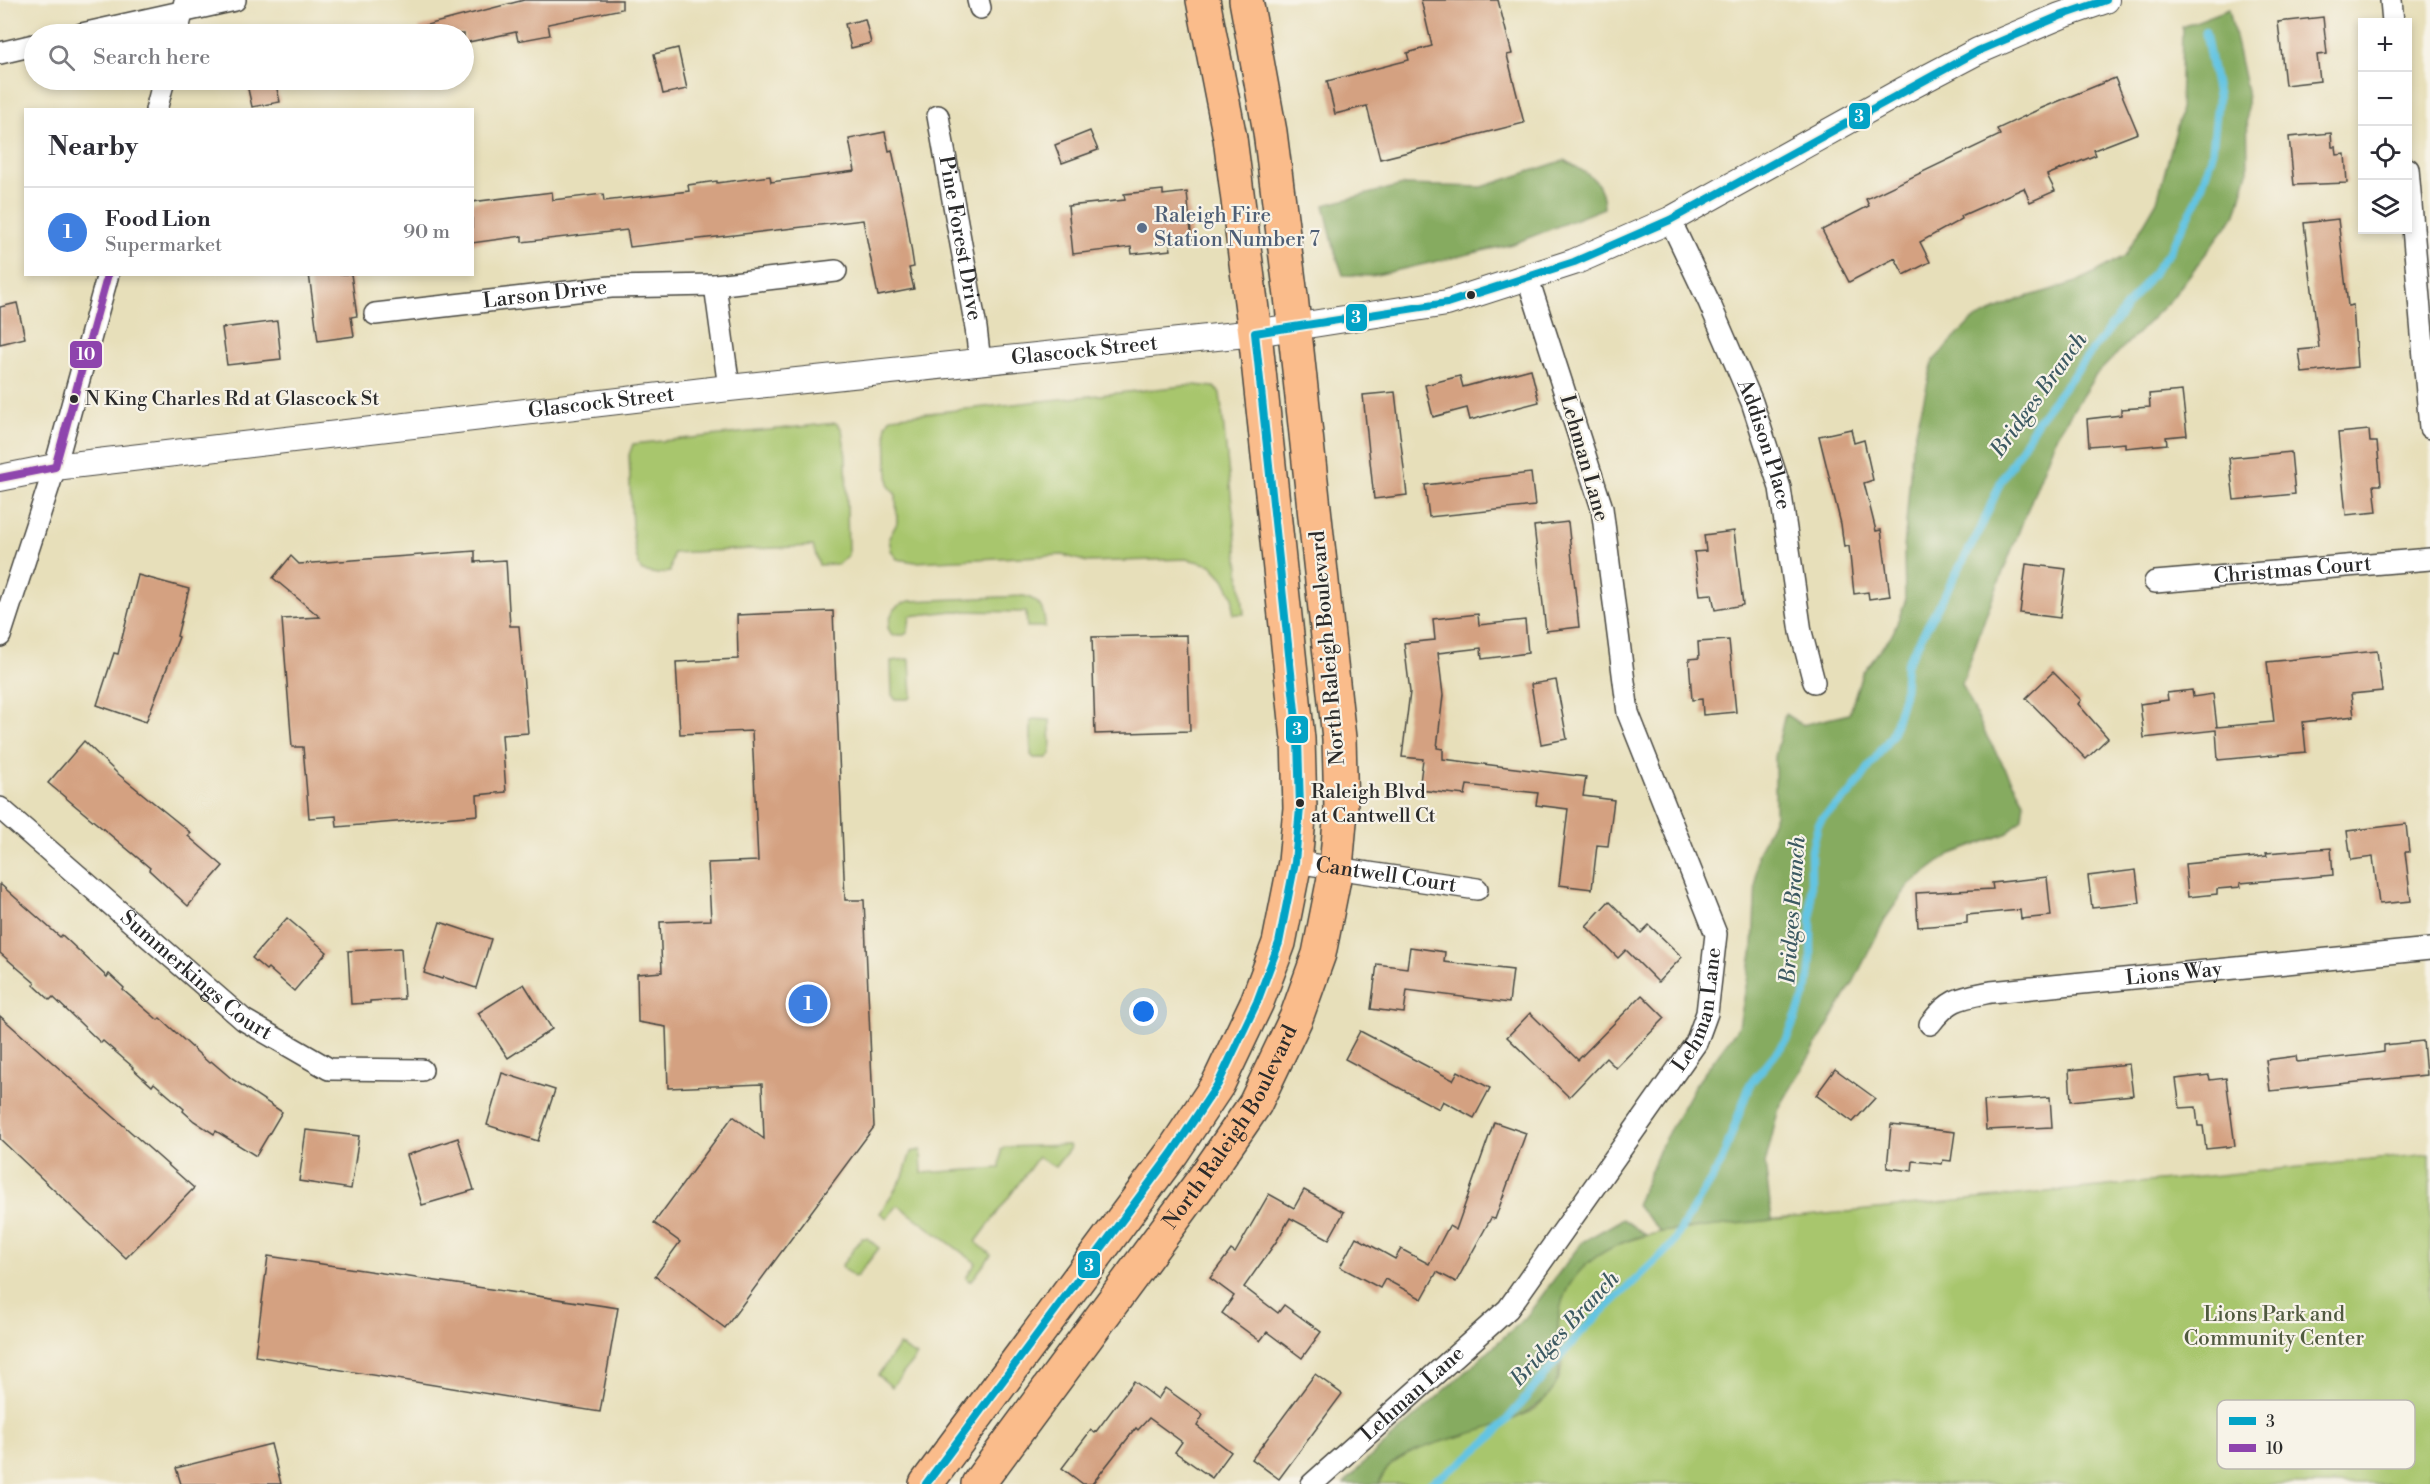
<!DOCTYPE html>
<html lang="en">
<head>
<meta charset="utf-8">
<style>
  body { margin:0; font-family:"Libre Bodoni",serif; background:#f2f2f3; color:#2b2b33 }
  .controls { position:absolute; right:18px; top:18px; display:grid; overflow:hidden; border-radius:0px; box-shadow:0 3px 9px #0003 }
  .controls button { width:54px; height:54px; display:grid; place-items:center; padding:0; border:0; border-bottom:2px solid #e1e1e2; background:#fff; color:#2b2b33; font:30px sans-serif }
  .you { position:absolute; left:1144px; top:1012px; width:21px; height:21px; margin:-15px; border:4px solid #fff; border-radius:50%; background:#1a73e8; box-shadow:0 0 0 9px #1a73e833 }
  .badge { display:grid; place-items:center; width:39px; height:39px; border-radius:50%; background:#7c3aed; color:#fff; font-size:20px; font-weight:700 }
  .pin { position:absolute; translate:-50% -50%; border:3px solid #fff; box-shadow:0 2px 6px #0006 }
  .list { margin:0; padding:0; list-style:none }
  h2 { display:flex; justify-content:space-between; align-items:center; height:78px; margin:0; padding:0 24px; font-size:26px }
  h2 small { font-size:20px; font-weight:400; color:#7c7c81 }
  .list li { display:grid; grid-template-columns:39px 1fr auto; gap:18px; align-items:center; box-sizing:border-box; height:90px; padding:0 24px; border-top:2px solid #e1e1e2 }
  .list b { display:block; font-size:22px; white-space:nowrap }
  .list p { margin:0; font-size:20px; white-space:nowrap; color:#7c7c81 }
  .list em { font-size:20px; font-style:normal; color:#7c7c81 }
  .icon { flex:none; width:33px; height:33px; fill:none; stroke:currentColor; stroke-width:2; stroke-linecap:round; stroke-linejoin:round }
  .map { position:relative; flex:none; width:2430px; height:1484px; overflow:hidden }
  .search { position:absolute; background:#fff; box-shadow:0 3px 9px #0003; left:24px; top:24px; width:450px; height:66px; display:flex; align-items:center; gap:15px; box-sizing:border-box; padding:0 21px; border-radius:33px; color:#7c7c81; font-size:22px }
  .panel { position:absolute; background:#fff; box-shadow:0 3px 9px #0003; left:24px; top:108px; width:450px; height:168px; border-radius:0px }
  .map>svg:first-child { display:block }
  .green { fill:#a8c66d; stroke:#6a784c; stroke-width:1.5 }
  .forest { fill:#86ab60; stroke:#586b46; stroke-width:1.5 }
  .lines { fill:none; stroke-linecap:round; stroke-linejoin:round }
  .stream { stroke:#64c4e2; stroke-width:8 }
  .building { fill:#d4a181 }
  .minor-casing { stroke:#474640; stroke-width:24 }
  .tertiary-casing { stroke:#474640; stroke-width:28 }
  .primary-casing { stroke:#474640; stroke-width:36 }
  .minor { stroke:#fff; stroke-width:21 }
  .tertiary { stroke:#fff; stroke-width:26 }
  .primary { stroke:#fabc8b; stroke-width:33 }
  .bus-1-casing { stroke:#f7f3e8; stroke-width:12 }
  .bus-2-casing { stroke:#f7f3e8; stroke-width:12 }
  .bus-1 { stroke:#02a3c6; stroke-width:8 }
  .bus-2 { stroke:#8e44ad; stroke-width:8 }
  .service-dot { fill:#5c6f8a; stroke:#f7f3e8; stroke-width:2 }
  .bus-dot { fill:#2b2b2b; stroke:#f7f3e8; stroke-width:2 }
  .labels { text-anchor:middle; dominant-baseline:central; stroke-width:4.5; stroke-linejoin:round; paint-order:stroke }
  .bus-label { font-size:20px; fill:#2b2b2b; stroke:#f7f3e8; text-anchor:start }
  .service-label { font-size:21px; fill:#4e5e75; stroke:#f7f3e8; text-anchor:start }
  .street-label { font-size:21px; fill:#2b2b2b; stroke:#f7f3e8 }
  .park-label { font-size:21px; fill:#505a3f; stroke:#f7f3e8 }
  .water-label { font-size:22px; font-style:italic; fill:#3c5962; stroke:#f7f3e8 }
  .key { fill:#f7f3e8; stroke:#bab7af; stroke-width:1.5 }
  .key-label { font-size:16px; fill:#2b2b2b }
  .line-badge { stroke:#f7f3e8; stroke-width:2 }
  .badge-label { font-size:16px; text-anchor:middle; font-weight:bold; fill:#fff }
</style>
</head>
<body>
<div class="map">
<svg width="2430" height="1484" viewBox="0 0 2430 1484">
  <rect width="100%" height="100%" fill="#f7f3e8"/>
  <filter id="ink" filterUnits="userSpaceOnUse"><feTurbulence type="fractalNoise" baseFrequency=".0167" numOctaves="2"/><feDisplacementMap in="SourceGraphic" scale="12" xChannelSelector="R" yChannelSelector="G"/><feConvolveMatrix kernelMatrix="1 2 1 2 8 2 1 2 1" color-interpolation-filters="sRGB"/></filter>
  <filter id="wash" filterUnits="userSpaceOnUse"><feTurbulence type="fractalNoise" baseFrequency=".008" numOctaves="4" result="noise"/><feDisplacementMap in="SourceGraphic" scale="24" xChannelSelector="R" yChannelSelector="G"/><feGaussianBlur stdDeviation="1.35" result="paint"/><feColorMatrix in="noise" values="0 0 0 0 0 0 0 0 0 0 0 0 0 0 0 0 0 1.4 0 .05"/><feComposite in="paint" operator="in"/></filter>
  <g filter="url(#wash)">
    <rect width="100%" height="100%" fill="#e7dfba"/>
    <g class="green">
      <path d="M1194 385 1214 387 1220 393 1244 614H1233V597L1224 579 1211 565 1187 559 1087 562 1063 555 915 562 897 559 891 550 889 538 897 523 896 495 889 486 887 460 886 425 891 417Z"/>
      <path d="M836 423 842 429 846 457 848 555 838 564 819 565 813 546 673 553 670 572 657 574 642 571C629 551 631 483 629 455L633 444Z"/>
      <path d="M1024 596C1040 600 1045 610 1045 627H1027L1026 612 953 611 910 616 908 632 904 635H892L888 628C891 612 893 605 910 601Z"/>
      <path d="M908 659 910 661 912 697 909 699H895L892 695 891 661Z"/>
      <path d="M1033 719 1050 720 1051 754 1047 758H1034L1031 755V721Z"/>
      <path d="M1069 1145 1070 1148 1055 1167 1038 1157 976 1242 991 1255 973 1279 969 1281 966 1278 976 1263 898 1205 887 1218 880 1213 903 1177 911 1152 921 1150 922 1173 1000 1168 1001 1150 1005 1147Z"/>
      <path d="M2430 1154V1484H1378C1381 1479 1384 1473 1388 1468 1408 1446 1472 1431 1501 1421 1511 1418 1523 1416 1532 1411 1544 1403 1558 1386 1561 1371 1564 1359 1557 1339 1558 1325 1562 1246 1642 1233 1706 1226Z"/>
      <path d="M862 1238H867L879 1248 857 1276 854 1277 843 1268 842 1265Z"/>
      <path d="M899 1345 917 1356 892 1387 878 1375Z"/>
    </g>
    <g class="forest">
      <path d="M2229 9 2247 91 2248 172 2236 214 2172 298 2095 376 2057 435 1986 615 1962 684 1987 737 2024 801 2022 818 2008 833 1949 855 1909 885 1885 919 1853 983 1779 1108 1765 1164 1772 1220 1661 1232 1636 1205 1663 1142 1694 1087 1739 1026 1753 948 1757 855 1775 815V757L1785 714 1802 725 1849 714 1862 673 1893 633 1905 602 1904 550 1912 448 1933 361 1971 321 2020 299 2077 282 2125 256 2157 201 2180 115 2182 27Z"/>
      <path d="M1565 160C1587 174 1604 179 1604 208L1513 244 1372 276 1343 275 1335 252 1324 205 1403 185 1482 187Z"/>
      <path d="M1623 1219 1646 1235C1600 1247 1560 1274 1558 1326 1557 1351 1567 1376 1548 1396 1513 1431 1458 1432 1415 1451 1406 1455 1394 1461 1388 1468 1384 1473 1381 1479 1378 1484H1344L1364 1463 1526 1317 1582 1242Z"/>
    </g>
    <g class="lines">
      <path class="stream" d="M1429 1484 1461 1463 1494 1435 1583 1330 1671 1246 1721 1163 1750 1084 1786 1041 1808 987 1811 960V853L1818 825 1823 817 1851 793 1892 735 1904 695 1906 665 1980 530 2001 481 2039 419 2170 251 2197 200 2212 155 2218 98 2205 31"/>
    </g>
    <g id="blocks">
      <g class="building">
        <path d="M524 0H622V9L548 24 550 35 518 41 516 32 464 43V34H420L419 27Z"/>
        <path d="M1421 0H1498L1512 54 1507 55 1524 123 1380 159 1367 106 1335 114 1327 81 1409 60 1407 53 1432 46Z"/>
        <path d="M2323 17 2327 54 2317 55 2320 81 2285 85 2278 22Z"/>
        <path d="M865 19 871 43 851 48 845 24Z"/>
        <path d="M678 48 687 89 663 94 654 54Z"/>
        <path d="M2115 78 2138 133 2094 150 2096 155 2047 175 2055 191 2030 202 2024 188 1961 216 1962 219 1920 242 1930 262 1904 275 1895 258 1849 282 1822 230 1869 206 1866 199 2000 135 1997 129 2042 108Z"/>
        <path d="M246 80H275L280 102 252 107Z"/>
        <path d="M1090 131 1098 150 1062 163 1055 145Z"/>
        <path d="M885 132 889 151 892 150 906 215 914 267 909 268 914 289 878 296 863 220 630 247 627 230 522 242V236L472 243V202L552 192 553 200 603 194 604 201 689 191 688 185 717 181V183L770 176 771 182 855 171 849 139Z"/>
        <path d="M2331 133 2332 147H2336L2337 155 2345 154 2347 183 2294 185 2289 137Z"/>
        <path d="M1163 190V195L1187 192 1192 242 1170 244 1171 250 1132 254 1131 247 1073 254 1068 206 1125 200 1124 194Z"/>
        <path d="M2338 219 2348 306 2353 305 2357 367 2302 373 2299 350 2319 348 2304 223Z"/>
        <path d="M309 274H351L357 316 351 317 354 336 318 341Z"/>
        <path d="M17 303 25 338 0 344V307Z"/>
        <path d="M277 321 281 359 227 365 222 328Z"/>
        <path d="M1531 369 1539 402 1470 420 1467 408 1433 417 1425 385 1460 376 1463 387Z"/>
        <path d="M2182 391 2187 435 2166 437 2167 444 2125 448V443L2089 446 2087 419 2121 415V409L2150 407 2149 394Z"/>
        <path d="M1395 392 1407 495 1374 499 1363 395Z"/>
        <path d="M1851 429 1854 443 1864 440 1873 480 1864 483 1876 531 1881 530 1890 596 1869 599 1868 592 1854 594 1849 546 1844 547 1841 524 1819 436Z"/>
        <path d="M2369 430 2370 442H2377L2381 485H2374L2377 512 2346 515 2338 433Z"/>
        <path d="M2291 452 2295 494 2234 500 2229 458Z"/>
        <path d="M1531 473 1535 506 1429 517 1425 485Z"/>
        <path d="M1568 522 1579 627 1546 631 1534 526Z"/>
        <path d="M1734 531 1743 605 1715 610 1712 594 1700 595 1694 552 1706 551 1704 535Z"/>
        <path d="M475 551V562L506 560 510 626H519L528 733 502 735 506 792 477 795 478 815 337 827 336 816 309 818 303 747H292L282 619 320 617 273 578 291 556 299 564Z"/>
        <path d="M2026 564 2066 569 2060 618 2020 613Z"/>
        <path d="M138 575 189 589 177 636 179 637 146 722 97 705 114 653 118 654Z"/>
        <path d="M833 611 845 900H864L874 1127 725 1328 655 1276 680 1242 654 1223 733 1116 764 1139 762 1084 668 1088 666 1027 638 1022 637 974 662 972 660 922 711 920 708 863 758 861 752 731 680 734 676 662 738 659 737 615Z"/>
        <path d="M1478 614 1479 625 1525 620 1528 653 1482 659 1481 648 1438 653 1443 695 1437 748 1443 749V759L1586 777 1583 796 1614 800 1608 846 1597 845 1592 889 1559 885 1568 809 1536 805 1538 793 1467 785 1465 795 1419 790 1423 759 1402 757 1410 692 1404 643 1435 640 1433 619Z"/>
        <path d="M1187 635 1190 731 1095 734 1092 637Z"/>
        <path d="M1729 640 1736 712 1703 715 1702 699 1692 700 1689 659 1699 658 1698 642Z"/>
        <path d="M2377 651 2382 691 2351 694 2354 716 2303 722 2306 752 2218 760 2216 730 2144 738 2140 704 2168 700 2167 693 2192 690 2193 697 2213 694 2217 727 2274 722 2267 662Z"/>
        <path d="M2053 672 2081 700 2078 704 2108 738 2086 759 2026 698Z"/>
        <path d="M1556 680 1567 739 1541 744 1531 684Z"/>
        <path d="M84 741 117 773 191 833 188 836 223 866 188 906 149 870 150 868 48 783Z"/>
        <path d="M2406 824 2409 852H2405L2411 901 2379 904 2373 857 2351 860 2347 831Z"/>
        <path d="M2331 848 2333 875 2240 883 2241 887 2217 889V894L2188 897 2185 864 2267 856 2266 853Z"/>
        <path d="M2136 870 2140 903 2092 908 2088 876Z"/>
        <path d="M2047 877 2051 916 2021 919 2020 910 1967 915V923L1918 927 1916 893 1993 889 1992 883Z"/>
        <path d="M0 884 60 937 62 935 107 977 109 974 124 988 123 990 158 1020 160 1018 209 1063 211 1061 232 1079 282 1112 256 1156 216 1131 214 1134 194 1121 183 1111 184 1109 154 1083 152 1086 132 1068 133 1067 103 1041 101 1043 53 997 50 1000 34 985 35 983 0 953Z"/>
        <path d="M1609 901 1641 933 1649 925 1682 957 1658 982 1626 950 1618 958 1586 926Z"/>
        <path d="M287 918 327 952 294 991 268 968 266 970 252 958Z"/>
        <path d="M440 922 491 939 476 988 443 977 442 979 424 973Z"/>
        <path d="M1410 947 1445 952 1444 962 1513 970 1509 1003 1407 990 1404 1013 1371 1009 1377 964 1407 968Z"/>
        <path d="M401 948 404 999 370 1001V1003L351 1004 348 951Z"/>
        <path d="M524 984 552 1029 508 1058 478 1013Z"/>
        <path d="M1642 995 1665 1018 1616 1068 1606 1058 1569 1097 1507 1037 1530 1013 1578 1060Z"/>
        <path d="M0 1016 194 1188 126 1258 0 1139Z"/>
        <path d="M1360 1031 1453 1080 1458 1071 1490 1088 1474 1118 1443 1101 1439 1109 1345 1059Z"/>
        <path d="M2423 1041 2426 1075 2270 1091 2266 1060 2296 1056 2297 1062 2363 1055 2384 1052V1045Z"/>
        <path d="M2129 1064 2133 1095 2071 1101 2069 1070Z"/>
        <path d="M1835 1069 1875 1098 1853 1122 1816 1095Z"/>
        <path d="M502 1073 555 1090 538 1141 487 1125Z"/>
        <path d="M2209 1075 2210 1080 2226 1078 2235 1146 2206 1149 2203 1126H2198L2196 1107 2180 1108 2176 1079Z"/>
        <path d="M2050 1097 2052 1127 1986 1130 1984 1101Z"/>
        <path d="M1494 1122 1526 1133 1495 1219 1491 1218 1456 1282 1437 1272 1422 1299 1385 1279 1380 1288 1340 1267 1356 1237 1395 1259 1401 1249 1429 1264 1449 1226 1456 1230Z"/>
        <path d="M1891 1125 1955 1132 1951 1161 1943 1160 1942 1164 1913 1161 1912 1171 1887 1168Z"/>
        <path d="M306 1130 359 1136 351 1189 299 1181Z"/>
        <path d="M458 1138 474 1190 422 1205 407 1155Z"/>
        <path d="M1304 1190 1344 1212 1329 1239 1290 1218 1276 1242 1244 1287 1278 1313 1284 1305 1321 1332 1302 1358 1267 1332 1260 1341 1222 1313 1234 1296 1210 1278 1231 1250 1235 1253 1269 1194 1294 1208Z"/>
        <path d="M268 1256 618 1308 600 1412 255 1356Z"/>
        <path d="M1315 1374 1342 1394 1279 1479 1252 1459Z"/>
        <path d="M1134 1381 1158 1399 1165 1388 1203 1415 1197 1426 1231 1452 1212 1478 1175 1452 1182 1442 1149 1418 1138 1430 1136 1428 1092 1484H1083L1062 1468 1091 1430 1095 1433Z"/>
        <path d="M271 1444 281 1484H181L176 1468Z"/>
      </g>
    </g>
  </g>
  <g filter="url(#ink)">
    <use href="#blocks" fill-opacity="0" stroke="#474640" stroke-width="1.5"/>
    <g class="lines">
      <defs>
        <g id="minor">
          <path d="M978 0 980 8"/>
          <path d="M2391 0 2393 22"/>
          <path d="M82 34 235 0"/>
          <path d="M177 34 185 1"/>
          <path d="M0 53 34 45"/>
          <path d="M156 110 164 80"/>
          <path id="s1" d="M938 116 976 328 980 362"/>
          <path d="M2408 169 2430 428"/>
          <path id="s2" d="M1670 220 1709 302 1752 402 1780 488 1801 632 1814 682"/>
          <path d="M715 285 836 271"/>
          <path id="s3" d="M375 314 611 287 715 285 729 388"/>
          <path id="s4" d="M2155 582 2430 559"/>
          <path d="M0 636 55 467 108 274"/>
          <path id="s5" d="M0 808 244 1020 329 1069 422 1070"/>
          <path id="s6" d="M1295 862 1477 889"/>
          <path id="s7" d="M1930 1024C1950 998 1960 998 1991 992L2430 949"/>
          <path id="s8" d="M1312 1484 1508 1309 1696 1043 1707 1013 1716 934 1628 713 1602 508 1528 279"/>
        </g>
        <g id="tertiary">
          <path id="s9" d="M0 478 55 467 729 388 1255 333 1447 303 1574 262 1670 220 1902 91 1978 51 2060 16 2106 0"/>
        </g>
        <g id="primary">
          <path d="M926 1484 1172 1153 1218 1084 1257 1002 1279 943 1295 862 1300 808 1298 739 1255 333 1230 138 1203 0"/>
          <path id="s10" d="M978 1484 1202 1181 1255 1104 1296 1018 1319 954 1336 868 1341 810 1339 738 1291 296 1270 132 1246 0"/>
        </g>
      </defs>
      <use href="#minor" class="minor-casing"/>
      <use href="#tertiary" class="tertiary-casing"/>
      <use href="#primary" class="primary-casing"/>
      <use href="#minor" class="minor"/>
      <use href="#tertiary" class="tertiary"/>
      <use href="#primary" class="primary"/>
      <defs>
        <path id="bus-1" d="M926 1484 1172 1153 1218 1084 1257 1002 1279 943 1295 862 1300 808 1298 739 1255 333 1447 303 1574 262 1670 220 1978 51 2060 16 2106 0"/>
        <path id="bus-2" d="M0 478 55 467 108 274"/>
      </defs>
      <use href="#bus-1" class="bus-1-casing"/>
      <use href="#bus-2" class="bus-2-casing"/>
      <use href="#bus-1" class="bus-1"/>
      <use href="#bus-2" class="bus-2"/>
    </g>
  </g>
  <circle class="service-dot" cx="1142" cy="228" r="6"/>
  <g class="bus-dot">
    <circle cx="1471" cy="295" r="5"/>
    <circle cx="74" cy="399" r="5"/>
    <circle cx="1300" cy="803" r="5"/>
  </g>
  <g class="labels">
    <g class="bus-label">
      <text x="85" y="399">N King Charles Rd at Glascock St</text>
      <text x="1311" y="792">Raleigh Blvd<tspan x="1311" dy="24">at Cantwell Ct</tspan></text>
    </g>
    <g class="service-label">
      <text x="1154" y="216">Raleigh Fire<tspan x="1154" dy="24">Station Number 7</tspan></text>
    </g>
    <g class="street-label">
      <text stroke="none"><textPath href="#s1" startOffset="124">Pine Forest Drive</textPath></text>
      <text stroke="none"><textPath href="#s3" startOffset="171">Larson Drive</textPath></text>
      <text stroke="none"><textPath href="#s9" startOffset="1092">Glascock Street</textPath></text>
      <text stroke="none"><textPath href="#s9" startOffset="606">Glascock Street</textPath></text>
      <text stroke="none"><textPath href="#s2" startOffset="244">Addison Place</textPath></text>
      <text transform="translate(1584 458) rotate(74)">Lehman Lane</text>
      <text stroke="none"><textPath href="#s4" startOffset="138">Christmas Court</textPath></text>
      <text transform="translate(1328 648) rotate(-95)">North Raleigh Boulevard</text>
      <text stroke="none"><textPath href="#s6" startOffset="92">Cantwell Court</textPath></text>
      <text stroke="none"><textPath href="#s7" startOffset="255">Lions Way</textPath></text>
      <text stroke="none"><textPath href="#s5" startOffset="258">Summerkings Court</textPath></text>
      <text stroke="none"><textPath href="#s8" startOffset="621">Lehman Lane</textPath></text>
      <text stroke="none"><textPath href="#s10" startOffset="438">North Raleigh Boulevard</textPath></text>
      <text stroke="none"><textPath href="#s8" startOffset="135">Lehman Lane</textPath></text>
    </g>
    <g class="park-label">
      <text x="2274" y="1315">Lions Park and<tspan x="2274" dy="24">Community Center</tspan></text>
    </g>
    <g class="water-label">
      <text transform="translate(2039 395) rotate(-54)">Bridges Branch</text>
      <text transform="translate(1793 910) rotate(-86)">Bridges Branch</text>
      <text transform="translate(1565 1329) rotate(-47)">Bridges Branch</text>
    </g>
  </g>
  <rect x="2217" y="1400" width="198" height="69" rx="9" class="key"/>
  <rect x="2229" y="1417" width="27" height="8" fill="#02a3c6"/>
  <rect x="2229" y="1444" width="27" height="8" fill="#8e44ad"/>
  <g class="key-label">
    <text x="2266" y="1427">3</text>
    <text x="2266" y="1454">10</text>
  </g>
  <g class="line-badge">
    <rect x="1848" y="102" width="23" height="28" rx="6" fill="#02a3c6"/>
    <rect x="1345" y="303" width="23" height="29" rx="6" fill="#02a3c6"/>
    <rect x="69" y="340" width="34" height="29" rx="6" fill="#8e44ad"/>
    <rect x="1285" y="715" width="24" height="29" rx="6" fill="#02a3c6"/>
    <rect x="1077" y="1250" width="24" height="29" rx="6" fill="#02a3c6"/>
  </g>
  <g class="badge-label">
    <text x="1859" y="122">3</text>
    <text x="1356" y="323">3</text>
    <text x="86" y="360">10</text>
    <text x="1297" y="735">3</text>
    <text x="1089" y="1271">3</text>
  </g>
</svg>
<div class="controls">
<button>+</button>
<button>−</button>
<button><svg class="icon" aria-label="locate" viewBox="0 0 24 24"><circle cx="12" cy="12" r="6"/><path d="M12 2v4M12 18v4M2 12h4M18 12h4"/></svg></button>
<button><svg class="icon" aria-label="layers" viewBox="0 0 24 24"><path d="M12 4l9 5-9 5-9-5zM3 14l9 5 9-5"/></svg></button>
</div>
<div class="you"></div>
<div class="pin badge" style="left:808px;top:1004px;background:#3f7fe0">1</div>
<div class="search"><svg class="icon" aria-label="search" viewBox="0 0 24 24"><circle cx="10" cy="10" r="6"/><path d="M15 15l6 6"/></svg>Search here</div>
<section class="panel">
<h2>Nearby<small></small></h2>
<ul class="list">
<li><span class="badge" style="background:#3f7fe0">1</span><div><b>Food Lion</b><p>Supermarket</p></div><em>90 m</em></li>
</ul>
</section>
</div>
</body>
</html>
